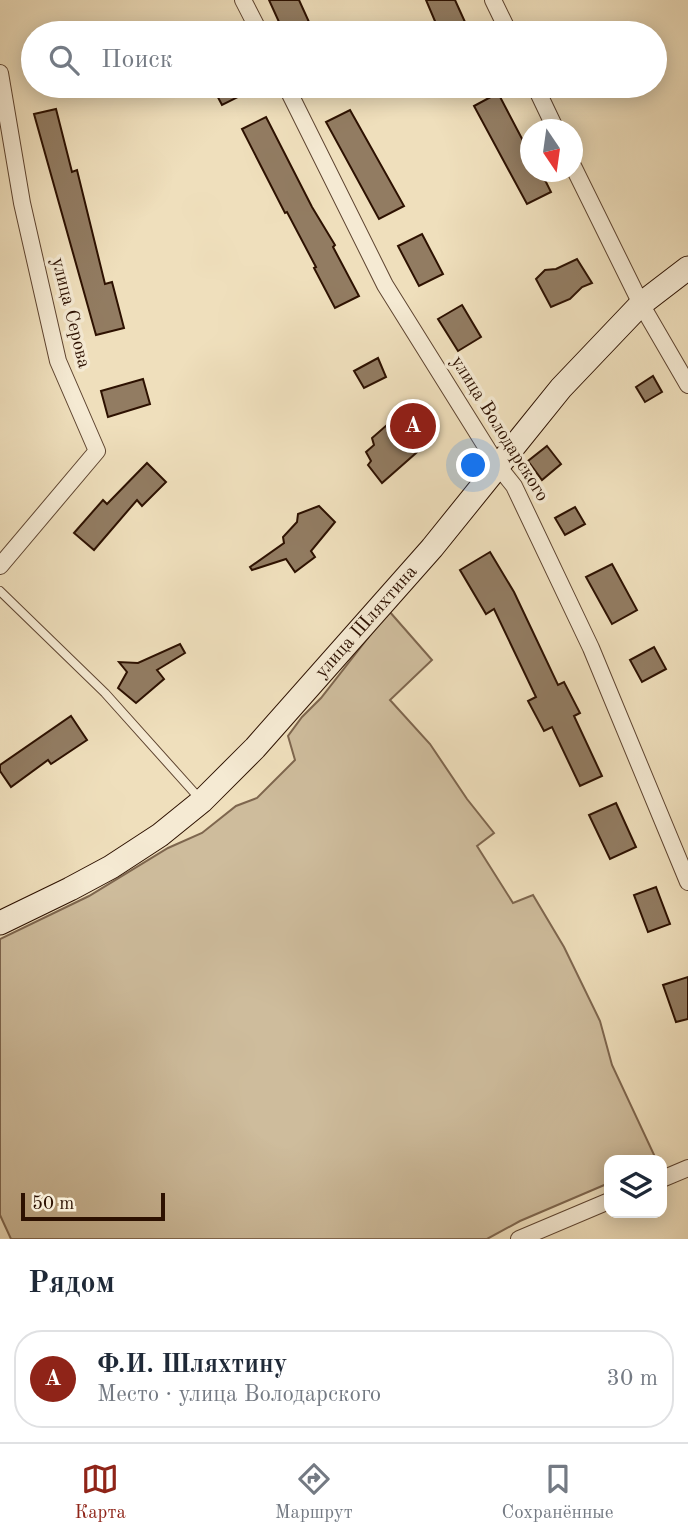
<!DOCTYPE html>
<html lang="ru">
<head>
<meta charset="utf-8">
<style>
  body { margin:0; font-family:"Old Standard TT",serif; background:#f6f6f7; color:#1f2937 }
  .controls { position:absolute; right:21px; bottom:21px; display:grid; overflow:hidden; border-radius:14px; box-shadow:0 4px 18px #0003 }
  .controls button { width:63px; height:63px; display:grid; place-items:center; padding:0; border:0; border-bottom:2px solid #e0e1e3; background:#fff; color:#1f2937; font:35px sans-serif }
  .compass { position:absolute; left:520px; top:119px; width:63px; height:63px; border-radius:50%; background:#fff; box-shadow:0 4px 18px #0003; rotate:167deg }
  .scale { position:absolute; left:21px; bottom:18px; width:144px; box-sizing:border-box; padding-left:7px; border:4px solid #2d1101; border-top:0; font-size:19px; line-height:24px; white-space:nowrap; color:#2d1101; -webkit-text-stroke:5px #f5ead3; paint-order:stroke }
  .you { position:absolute; left:474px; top:466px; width:24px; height:24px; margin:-18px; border:5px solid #fff; border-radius:50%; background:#1a73e8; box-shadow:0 0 0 10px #1a73e833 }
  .badge { display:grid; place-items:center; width:46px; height:46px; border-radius:50%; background:#8f2418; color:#fff; font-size:23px; font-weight:700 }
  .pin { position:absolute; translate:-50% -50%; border:4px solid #fff; box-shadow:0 2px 7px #0006 }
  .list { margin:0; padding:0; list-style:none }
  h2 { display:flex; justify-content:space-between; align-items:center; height:91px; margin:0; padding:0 28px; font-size:30px }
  h2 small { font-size:23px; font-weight:400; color:#747a83 }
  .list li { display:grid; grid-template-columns:46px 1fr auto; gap:21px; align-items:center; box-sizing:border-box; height:98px; margin:0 14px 14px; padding:0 14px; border:2px solid #e0e1e3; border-radius:28px }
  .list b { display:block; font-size:26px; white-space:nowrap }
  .list p { margin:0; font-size:23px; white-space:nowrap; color:#747a83 }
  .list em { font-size:23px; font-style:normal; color:#747a83 }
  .icon { flex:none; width:38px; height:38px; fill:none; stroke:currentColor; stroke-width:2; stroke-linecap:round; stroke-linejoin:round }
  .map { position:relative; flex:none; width:688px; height:1239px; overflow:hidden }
  .search { position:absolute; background:#fff; box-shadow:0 4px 18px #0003; left:21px; right:21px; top:21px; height:77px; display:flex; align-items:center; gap:18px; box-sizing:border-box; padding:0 24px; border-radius:38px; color:#747a83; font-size:26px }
  .sheet { height:203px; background:#fff }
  nav { display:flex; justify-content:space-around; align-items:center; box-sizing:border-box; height:98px; border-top:2px solid #e0e1e3; background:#fff; font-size:19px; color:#747a83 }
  nav a { display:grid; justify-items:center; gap:4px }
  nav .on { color:#8f2418 }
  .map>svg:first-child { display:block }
  .green { fill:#cebc9c; stroke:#7e664e; stroke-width:2 }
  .building { fill:#927c62; stroke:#2d1101; stroke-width:2 }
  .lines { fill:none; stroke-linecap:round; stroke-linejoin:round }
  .lane-casing { stroke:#5e4430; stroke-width:10 }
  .street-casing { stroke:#5e4430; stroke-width:18 }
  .secondary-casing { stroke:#2d1101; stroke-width:25 }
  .lane { stroke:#f5ead3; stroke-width:8 }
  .street { stroke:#f5ead3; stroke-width:16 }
  .secondary { stroke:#f5ead3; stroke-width:23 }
  .labels { text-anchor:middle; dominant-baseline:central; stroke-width:7; stroke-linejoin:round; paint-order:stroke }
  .street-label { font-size:19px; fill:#2d1101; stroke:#f5ead3 }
</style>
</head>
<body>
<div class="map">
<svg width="688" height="1239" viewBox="0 0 688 1239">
  <rect width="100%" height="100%" fill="#efdfbc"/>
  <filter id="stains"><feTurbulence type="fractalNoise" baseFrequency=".00286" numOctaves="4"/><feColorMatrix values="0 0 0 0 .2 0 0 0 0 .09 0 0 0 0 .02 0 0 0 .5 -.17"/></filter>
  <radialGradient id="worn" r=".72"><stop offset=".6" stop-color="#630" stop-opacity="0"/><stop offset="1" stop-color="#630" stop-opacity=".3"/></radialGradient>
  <path class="green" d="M389 611 432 660 390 700 430 744 467 799 494 833 477 846 513 903 533 895 564 947 600 1021 612 1065 656 1159 609 1160V1183L520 1221 487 1239H11L0 1215V939L89 896 168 848 202 833 236 806 257 798 295 760 288 736 302 717 321 698Z"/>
  <g class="building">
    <path d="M269 0H299L314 33H284Z"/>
    <path d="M426 0H455L470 33H440Z"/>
    <path d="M212 86H260L222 105Z"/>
    <path d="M498 93 530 154V172H541L551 192 527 204 474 106Z"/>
    <path d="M56 109 72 172 77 170 105 284 112 282 124 328 96 335 34 114Z"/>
    <path d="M350 110 404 206 379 219 326 122Z"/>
    <path d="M266 117 312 207 335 245 333 247 359 296 335 308 314 268 316 267 287 212 285 213 242 129Z"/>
    <path d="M422 234 443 274 419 286 398 246Z"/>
    <path d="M577 259 592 283 582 287 570 299 551 307 536 279 545 270 556 269Z"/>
    <path d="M462 305 481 337 458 351 438 319Z"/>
    <path d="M378 358 386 377 364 388 354 371Z"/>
    <path d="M653 376 662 392 645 402 636 387Z"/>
    <path d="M143 379 150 404 108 417 101 391Z"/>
    <path d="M403 411 424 446 382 483 368 465 371 461 366 452 374 445 372 438Z"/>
    <path d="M547 446 561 464 542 480 528 461Z"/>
    <path d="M147 463 166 482 142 506 137 500 94 550 74 533 103 500 107 504Z"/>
    <path d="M319 506 335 522 311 551 315 557 295 572 286 559 252 570 250 567 284 543 283 537 297 522 298 514Z"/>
    <path d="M575 507 585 524 565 535 555 518Z"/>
    <path d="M490 552 514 592 558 685 564 682 580 713 574 716 602 776 580 786 552 727 544 731 528 701 536 697 494 609 486 614 460 570Z"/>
    <path d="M612 564 637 610 612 624 586 577Z"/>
    <path d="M180 644 185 653 157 670 164 679 136 703 118 688 127 672 119 662 138 663Z"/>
    <path d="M654 647 666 669 642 682 630 660Z"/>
    <path d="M71 716 87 740 51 764 48 760 11 787 0 771V765Z"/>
    <path d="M616 803 636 847 610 859 589 815Z"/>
    <path d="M656 887 670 924 648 932 634 895Z"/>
    <path d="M688 977V1019L676 1022 663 985Z"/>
  </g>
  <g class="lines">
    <defs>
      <path id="lane" d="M0 591 105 693 200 799"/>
      <g id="street">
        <path d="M243 0 260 33"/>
        <path d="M493 0 509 33"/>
        <path d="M0 73 22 203 58 361 97 451 0 566"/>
        <path d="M286 86 385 285 498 466 514 486 591 648 688 882"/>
        <path d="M535 86 556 130"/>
        <path d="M572 164 641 304 688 385"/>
        <path d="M662 1179 688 1168"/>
        <path d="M519 1239 609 1201"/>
      </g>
      <g id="secondary">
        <path id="s1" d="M0 923 70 889 111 867 160 835 202 801 255 748 432 548 561 388 641 304 688 268"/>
      </g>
    </defs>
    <use href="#lane" class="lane-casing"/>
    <use href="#street" class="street-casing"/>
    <use href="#secondary" class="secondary-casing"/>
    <use href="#lane" class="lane"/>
    <use href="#street" class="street"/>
    <use href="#secondary" class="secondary"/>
  </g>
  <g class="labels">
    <g class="street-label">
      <text transform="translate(70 313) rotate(76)">улица Серова</text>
      <text transform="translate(499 429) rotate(58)">улица Володарского</text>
      <text stroke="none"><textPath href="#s1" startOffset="480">улица Шляхтина</textPath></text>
    </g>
  </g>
  <rect width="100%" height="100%" filter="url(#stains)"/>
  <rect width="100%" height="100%" fill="url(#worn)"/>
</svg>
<div class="controls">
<button><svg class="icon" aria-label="layers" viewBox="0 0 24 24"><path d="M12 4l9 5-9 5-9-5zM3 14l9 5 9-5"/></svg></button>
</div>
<svg class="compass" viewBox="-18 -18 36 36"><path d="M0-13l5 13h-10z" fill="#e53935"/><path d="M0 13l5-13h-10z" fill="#747a83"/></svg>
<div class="scale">50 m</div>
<div class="you"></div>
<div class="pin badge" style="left:413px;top:426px">A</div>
<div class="search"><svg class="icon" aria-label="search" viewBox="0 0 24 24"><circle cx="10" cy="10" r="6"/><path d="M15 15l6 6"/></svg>Поиск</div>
</div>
<section class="sheet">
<h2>Рядом<small></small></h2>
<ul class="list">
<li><span class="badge">A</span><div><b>Ф.И. Шляхтину</b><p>Место · улица Володарского</p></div><em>30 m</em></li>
</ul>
</section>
<nav>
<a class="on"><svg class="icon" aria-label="map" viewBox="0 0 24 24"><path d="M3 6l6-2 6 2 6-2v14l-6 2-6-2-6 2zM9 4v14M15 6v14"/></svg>Карта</a>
<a><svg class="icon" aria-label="directions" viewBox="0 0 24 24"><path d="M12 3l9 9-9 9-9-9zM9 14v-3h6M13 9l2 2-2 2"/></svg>Маршрут</a>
<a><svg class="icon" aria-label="saved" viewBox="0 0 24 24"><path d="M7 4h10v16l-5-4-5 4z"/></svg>Сохранённые</a>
</nav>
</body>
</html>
